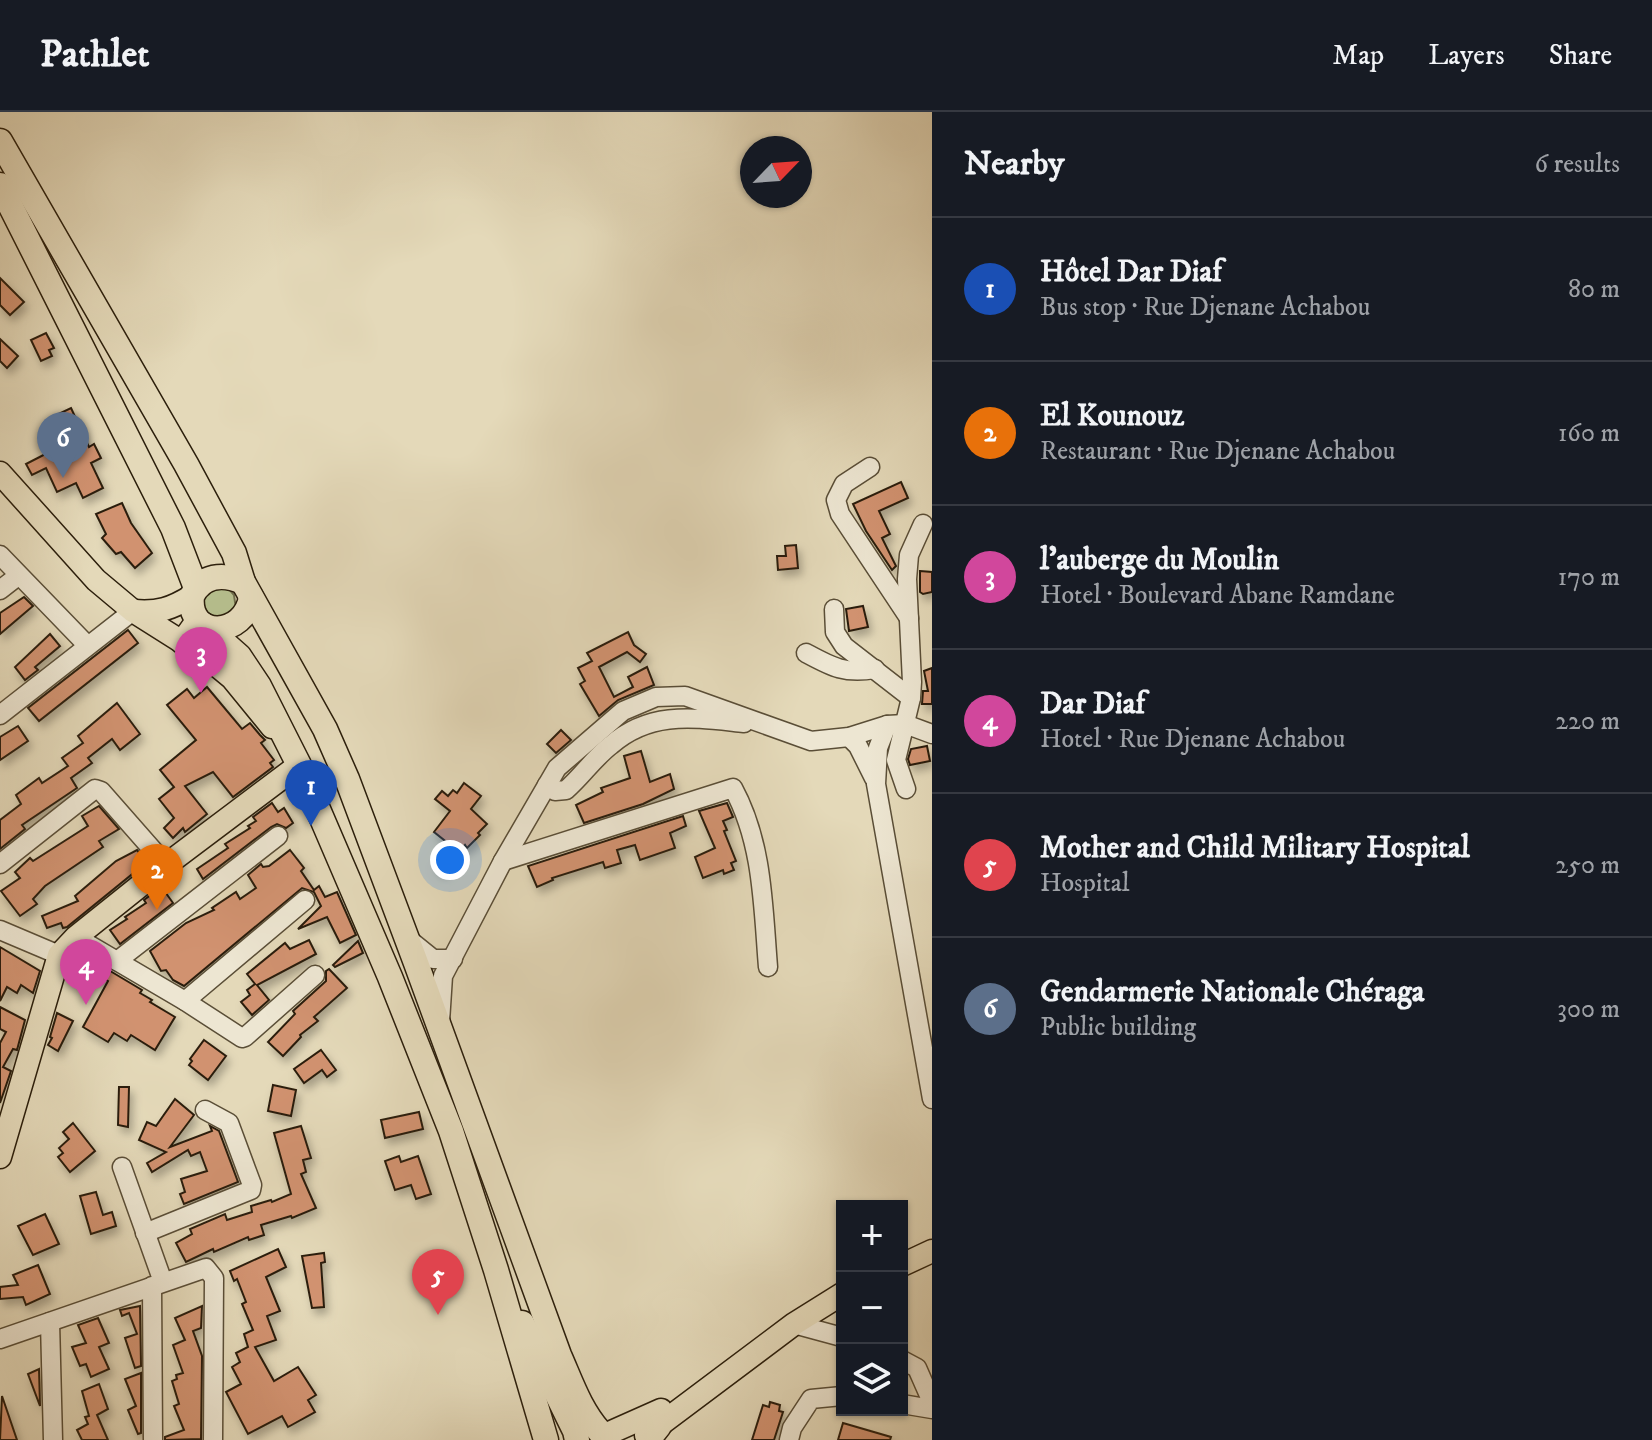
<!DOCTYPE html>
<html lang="en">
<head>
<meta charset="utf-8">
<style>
  body { margin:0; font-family:"IM FELL DW Pica",serif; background:#242831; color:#f1f3f6 }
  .controls { position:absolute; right:24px; bottom:24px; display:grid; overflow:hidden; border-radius:0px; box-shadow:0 2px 6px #0004 }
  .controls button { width:72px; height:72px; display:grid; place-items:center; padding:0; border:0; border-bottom:2px solid #363941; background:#171b24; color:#f1f3f6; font:40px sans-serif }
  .compass { position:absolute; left:740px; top:24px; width:72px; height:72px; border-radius:50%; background:#171b24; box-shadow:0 2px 6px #0004; rotate:65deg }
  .you { position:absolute; left:450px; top:748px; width:28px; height:28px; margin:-20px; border:6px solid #fff; border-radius:50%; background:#1a73e8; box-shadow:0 0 0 12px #1a73e833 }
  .badge { display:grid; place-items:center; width:52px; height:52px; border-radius:50%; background:#7c3aed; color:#fff; font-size:26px; font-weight:700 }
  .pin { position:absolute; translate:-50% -66px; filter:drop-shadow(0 2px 4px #0008) }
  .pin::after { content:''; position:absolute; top:42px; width:28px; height:24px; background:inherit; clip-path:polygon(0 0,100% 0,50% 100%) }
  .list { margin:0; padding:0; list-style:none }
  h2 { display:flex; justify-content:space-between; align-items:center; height:104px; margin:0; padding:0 32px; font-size:34px }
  h2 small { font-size:26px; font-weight:400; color:#9ea1a6 }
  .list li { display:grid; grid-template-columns:52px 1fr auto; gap:24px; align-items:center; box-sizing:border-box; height:144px; padding:0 32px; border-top:2px solid #363941 }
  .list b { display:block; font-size:30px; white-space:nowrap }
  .list p { margin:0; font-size:26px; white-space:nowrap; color:#9ea1a6 }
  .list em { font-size:26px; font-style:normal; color:#9ea1a6 }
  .icon { flex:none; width:44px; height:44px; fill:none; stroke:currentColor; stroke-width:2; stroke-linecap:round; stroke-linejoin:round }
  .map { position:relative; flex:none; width:932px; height:1328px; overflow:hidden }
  header { display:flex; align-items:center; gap:48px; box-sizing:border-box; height:112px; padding:0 40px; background:#171b24; border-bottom:2px solid #363941 }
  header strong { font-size:38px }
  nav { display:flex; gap:44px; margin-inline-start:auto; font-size:28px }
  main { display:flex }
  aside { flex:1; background:#171b24 }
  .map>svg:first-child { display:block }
  .green { fill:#b6bf8e; stroke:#716f4d; stroke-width:2 }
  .building { fill:#d1926f; stroke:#2c1f0c; stroke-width:2; filter:url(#shadow) }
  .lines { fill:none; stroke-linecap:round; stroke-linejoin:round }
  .minor-casing { stroke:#5a4e37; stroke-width:21 }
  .major-casing { stroke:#2c1f0c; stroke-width:25 }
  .highway-casing { stroke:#2c1f0c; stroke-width:27 }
  .minor { stroke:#ede6d2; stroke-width:18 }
  .major { stroke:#e4d9b9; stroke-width:22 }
  .highway { stroke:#e4d9b9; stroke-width:24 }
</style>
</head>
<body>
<header>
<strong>Pathlet</strong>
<nav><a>Map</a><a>Layers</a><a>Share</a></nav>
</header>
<main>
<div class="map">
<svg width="932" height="1328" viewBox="0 0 932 1328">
  <defs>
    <filter id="shadow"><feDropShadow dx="3.5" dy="6" stdDeviation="4" flood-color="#0004"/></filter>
  </defs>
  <rect width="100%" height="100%" fill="#e4d9b9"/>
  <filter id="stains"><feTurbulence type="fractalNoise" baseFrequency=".0025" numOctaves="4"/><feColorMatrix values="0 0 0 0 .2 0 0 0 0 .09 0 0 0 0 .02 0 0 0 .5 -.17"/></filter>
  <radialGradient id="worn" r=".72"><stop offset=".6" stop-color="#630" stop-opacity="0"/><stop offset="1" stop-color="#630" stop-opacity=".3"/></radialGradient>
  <path class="green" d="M216 474 229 477 234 483 236 497 214 511 200 488Z"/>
  <g class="building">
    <path d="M0 166 24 190 10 203 0 193Z"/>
    <path d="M46 221 54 236 49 238 52 244 41 249 31 228Z"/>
    <path d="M0 227 18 244 7 256 0 249Z"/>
    <path d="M71 296 89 335 94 332 101 346 91 351 103 376 83 386 76 371 57 380 46 356 32 363 26 352 63 333 50 306Z"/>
    <path d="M901 370 908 386 879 399 890 422 882 426 896 454 892 458 866 419 853 392Z"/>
    <path d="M122 391 131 411 152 441 135 456 121 440 116 442 102 426 106 422 96 402Z"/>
    <path d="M796 433 798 456 778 458 777 444H786L785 434Z"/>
    <path d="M920 459 932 460V480L923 482 920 480Z"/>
    <path d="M24 485 33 494 0 522V501Z"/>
    <path d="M863 494 868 515 849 519 846 497Z"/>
    <path d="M128 518 138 531 39 609 28 596Z"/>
    <path d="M628 520 634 533 646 542 640 550 627 540 599 555 614 585 633 575 628 565 647 555 654 573 618 588 599 604 580 572 585 569 578 556 592 549 587 541Z"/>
    <path d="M50 522 60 534 35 555 38 558 25 568 15 555Z"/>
    <path d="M932 556V592H922L923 579H928L924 559Z"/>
    <path d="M207 575 242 617 250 611 260 623 265 628 261 631 274 648 270 651 273 655 233 685 213 660 185 674 207 702 185 720 183 716 173 726 164 716 174 706 159 687 174 675 160 658 196 628 167 593 187 577 194 586Z"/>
    <path d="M117 591 140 622 120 638 112 627 88 646 92 651 71 666 77 676 22 713 25 717 0 737V708L21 692 16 683 39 666 42 671 68 654 62 646 83 631 78 624Z"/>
    <path d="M18 614 28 629 0 648V625Z"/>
    <path d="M561 618 571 628 556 641 547 632Z"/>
    <path d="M927 634 930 649 910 653 908 647 911 637Z"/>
    <path d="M641 639 650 670 670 662 674 677 643 692 584 711 576 693 603 680 601 676 630 666 624 644Z"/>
    <path d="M464 671 481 684 471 697 487 712 478 721 480 723 467 736 465 733 442 760 433 752 449 732 434 720 450 699 435 687 442 679 448 684 453 678 457 681Z"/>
    <path d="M272 691 278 700 284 696 293 711 286 716 277 712 271 715 203 767 197 757 228 736 225 732 250 716 248 714 256 709 253 705Z"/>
    <path d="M727 691 733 705 723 709 727 718 724 719 736 749 731 751 734 758 724 762 723 758 703 766 695 745 715 736 699 699Z"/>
    <path d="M99 694 119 717 99 729 103 735 45 774 33 787 37 792 20 804 1 779 20 766 15 760 30 746 33 749 88 714 82 704Z"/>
    <path d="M683 704 686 714 670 721 675 736 640 748 635 733 617 738 621 751 605 756 603 750 552 766 553 768 537 775 528 754Z"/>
    <path d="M137 738 147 750 67 815 63 816 61 811 47 816 42 804 78 789 75 784 116 749Z"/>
    <path d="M290 738 304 756 301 759 314 778 319 774 325 785 337 780 356 823 340 831 327 805 298 817 321 794 314 780 302 776 184 874 173 868 166 858 161 859 150 839 186 811 214 798 212 796 236 780 240 787 256 776 248 763 261 752 263 755 269 754Z"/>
    <path d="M163 777 173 791 120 832 110 818 127 807 125 805 146 791 144 788 152 782 154 784Z"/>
    <path d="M309 828 316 842 257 873 269 888 252 903 241 890 250 883 247 878 255 872 247 862 285 831 290 837Z"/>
    <path d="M358 829 363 841 335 855 333 853Z"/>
    <path d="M0 835 40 859 33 881 21 873 17 881 7 875 0 889Z"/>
    <path d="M80 841 142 878 140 881 152 888 150 890 175 905 155 938 131 923 127 929 114 921 108 930 83 915 108 869 74 847Z"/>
    <path d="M329 857 347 876 314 905 318 909 300 923 301 925 283 944 268 930 295 902 293 899 326 869V859Z"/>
    <path d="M0 895 25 908 17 938 13 937 3 955 11 959 0 991V931L6 920 0 917Z"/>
    <path d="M57 901 73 909 58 939 48 933 52 926 50 925Z"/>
    <path d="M204 928 226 944 208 968 189 953 192 949 190 947Z"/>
    <path d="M321 938 336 958 327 965 322 958 304 971 294 957Z"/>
    <path d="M273 973 296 978 291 1004 268 999Z"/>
    <path d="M119 975H129L128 1015 118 1013Z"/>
    <path d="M175 987 194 1003 170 1035 212 1019 210 1014 219 1019 238 1070 184 1092 180 1082 185 1080 181 1067 207 1059 200 1040 191 1044 188 1038 152 1060 147 1051 166 1040 139 1028 147 1010 156 1014Z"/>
    <path d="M419 1000 423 1017 385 1026 381 1008Z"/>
    <path d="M73 1011 95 1039 70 1060 58 1045 63 1041 59 1036 69 1027 63 1020Z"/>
    <path d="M301 1014 311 1046 303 1048 306 1060 301 1062 316 1096 292 1106 291 1104 261 1113 264 1123 249 1128 248 1125 214 1140 213 1137 186 1150 176 1131 192 1122 190 1117 225 1102 227 1108 252 1100 251 1094 271 1088 272 1090 291 1082 274 1021Z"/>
    <path d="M399 1044 401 1050 418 1044 431 1082 416 1087 411 1073 395 1078 385 1049Z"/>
    <path d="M96 1080 103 1103 112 1100 116 1114 91 1122 80 1084Z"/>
    <path d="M45 1102 59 1132 33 1143 18 1114Z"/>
    <path d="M278 1137 286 1155 266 1165 280 1199 267 1204 276 1228 255 1235 274 1269 298 1255 316 1283 308 1288 315 1300 288 1315 282 1304 248 1322 226 1280 241 1272 232 1255 240 1250 236 1241 248 1235 244 1222 253 1218 242 1192 246 1190 237 1167 234 1169 230 1159Z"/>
    <path d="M324 1141 325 1150 321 1151 324 1195 312 1196 302 1144Z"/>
    <path d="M38 1153 50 1182 26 1193 23 1185 0 1187V1175L18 1173 13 1163Z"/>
    <path d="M140 1194 141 1254 135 1256 125 1226 137 1222 129 1201 122 1204 120 1198Z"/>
    <path d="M202 1194 201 1216 193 1219 202 1244 201 1327 165 1328V1325L184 1318 174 1294 179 1292 172 1269 177 1267 176 1263 183 1261 173 1233 185 1228 175 1206Z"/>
    <path d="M98 1206 109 1231 99 1235 109 1257 91 1265 86 1252 80 1254 72 1235 86 1231 78 1213Z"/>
    <path d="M39 1257 40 1294 28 1262Z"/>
    <path d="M141 1261V1321L138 1322 128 1298 136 1294 125 1267Z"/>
    <path d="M99 1272 108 1297 97 1303 108 1328H82L77 1318 88 1312 85 1305 89 1304 82 1279Z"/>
    <path d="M2 1284 17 1328H0Z"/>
    <path d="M770 1290 780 1293 779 1299 783 1300 774 1328H752L763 1293 769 1295Z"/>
    <path d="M843 1311 891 1325 890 1328H838Z"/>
  </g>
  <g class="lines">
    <defs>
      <g id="minor">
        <path d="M870 355 844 372 836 388 840 402 909 506"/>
        <path d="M0 443 87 533"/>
        <path d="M0 478 18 464"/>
        <path d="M834 497 835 520 844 534 911 586"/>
        <path d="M806 541C832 555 844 562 875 557"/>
        <path d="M0 603 133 499"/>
        <path d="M887 613 878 636 876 672 932 987"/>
        <path d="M849 625 858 634 874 666"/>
        <path d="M547 673 555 679 566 678C582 664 594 646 611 633 651 598 695 606 744 611"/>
        <path d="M906 677 896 648 911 586 912 570 907 467 909 443 923 412"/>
        <path d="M503 749 733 676C763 731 763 794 768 855"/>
        <path d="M0 752 95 677 101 679 166 753"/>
        <path d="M0 818 59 843"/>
        <path d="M76 825 185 889 242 926 245 925 315 863"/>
        <path d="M407 826 433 847H453"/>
        <path d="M117 849 278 724"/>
        <path d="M185 889 305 788"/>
        <path d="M440 910 443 864 503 749 557 656 623 599 656 585 685 584 811 629 849 625 887 613 905 612 932 622"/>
        <path d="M122 1055 163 1170"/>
        <path d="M145 1121 251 1078 252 1073 229 1011 205 998"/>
        <path d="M152 1174 153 1328"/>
        <path d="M50 1210 53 1328"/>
        <path d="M794 1212 842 1225"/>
        <path d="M0 1227 206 1156 214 1166 213 1328"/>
        <path d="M902 1248 917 1256 932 1290"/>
        <path d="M902 1292 932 1297"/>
        <path d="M789 1328 792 1316 811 1287 842 1284"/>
      </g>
      <g id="major">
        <path d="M0 361 96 468 133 499 209 547 232 566 272 615"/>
        <path d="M134 499C158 501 171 497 192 484"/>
        <path d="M0 1045 59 843 76 825 166 753 299 653"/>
        <path d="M902 1153 932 1139"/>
        <path d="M607 1322 661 1298"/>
        <path d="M646 1323 794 1212 842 1182"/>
      </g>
      <g id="highway">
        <path d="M0 29 186 352 234 441 243 470 325 617 347 667 416 851 559 1243C571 1270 580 1298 600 1320"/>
        <path d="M0 73 173 416 196 476"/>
        <path d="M243 470C223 461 202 463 192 484 187 528 245 526 251 485"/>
        <path d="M204 513 239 544 259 574 299 653 390 865 451 1019 496 1158 546 1328"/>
        <path d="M183 530 198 509"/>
        <path d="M522 1211 575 1319 577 1328"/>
        <path d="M648 1328 659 1314"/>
      </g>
    </defs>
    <use href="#minor" class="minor-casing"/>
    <use href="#major" class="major-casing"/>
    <use href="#highway" class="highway-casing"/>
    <use href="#minor" class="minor"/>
    <use href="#major" class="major"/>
    <use href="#highway" class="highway"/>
  </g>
  <rect width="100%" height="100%" filter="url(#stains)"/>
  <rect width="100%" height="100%" fill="url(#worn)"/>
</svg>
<div class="controls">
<button>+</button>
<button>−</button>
<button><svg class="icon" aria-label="layers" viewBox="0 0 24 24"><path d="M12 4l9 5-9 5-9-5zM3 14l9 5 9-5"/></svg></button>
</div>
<svg class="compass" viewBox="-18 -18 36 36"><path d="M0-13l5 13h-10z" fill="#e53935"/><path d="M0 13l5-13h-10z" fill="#9ea1a6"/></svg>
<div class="you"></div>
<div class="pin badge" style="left:311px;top:714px;background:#1a4fb4">1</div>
<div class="pin badge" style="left:157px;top:798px;background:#e8710a">2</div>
<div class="pin badge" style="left:201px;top:581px;background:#d1479c">3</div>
<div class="pin badge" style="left:86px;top:893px;background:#d1479c">4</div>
<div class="pin badge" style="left:438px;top:1203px;background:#e0444e">5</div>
<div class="pin badge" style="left:63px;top:366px;background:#5c6f8a">6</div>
</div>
<aside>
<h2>Nearby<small>6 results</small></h2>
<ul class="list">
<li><span class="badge" style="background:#1a4fb4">1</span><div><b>Hôtel Dar Diaf</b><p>Bus stop · Rue Djenane Achabou</p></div><em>80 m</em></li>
<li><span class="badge" style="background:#e8710a">2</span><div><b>El Kounouz</b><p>Restaurant · Rue Djenane Achabou</p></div><em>160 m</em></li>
<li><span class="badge" style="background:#d1479c">3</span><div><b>l'auberge du Moulin</b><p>Hotel · Boulevard Abane Ramdane</p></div><em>170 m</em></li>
<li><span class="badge" style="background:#d1479c">4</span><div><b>Dar Diaf</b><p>Hotel · Rue Djenane Achabou</p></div><em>220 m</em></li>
<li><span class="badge" style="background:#e0444e">5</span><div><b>Mother and Child Military Hospital</b><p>Hospital</p></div><em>250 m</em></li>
<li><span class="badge" style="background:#5c6f8a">6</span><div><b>Gendarmerie Nationale Chéraga</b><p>Public building</p></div><em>300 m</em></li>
</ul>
</aside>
</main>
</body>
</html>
